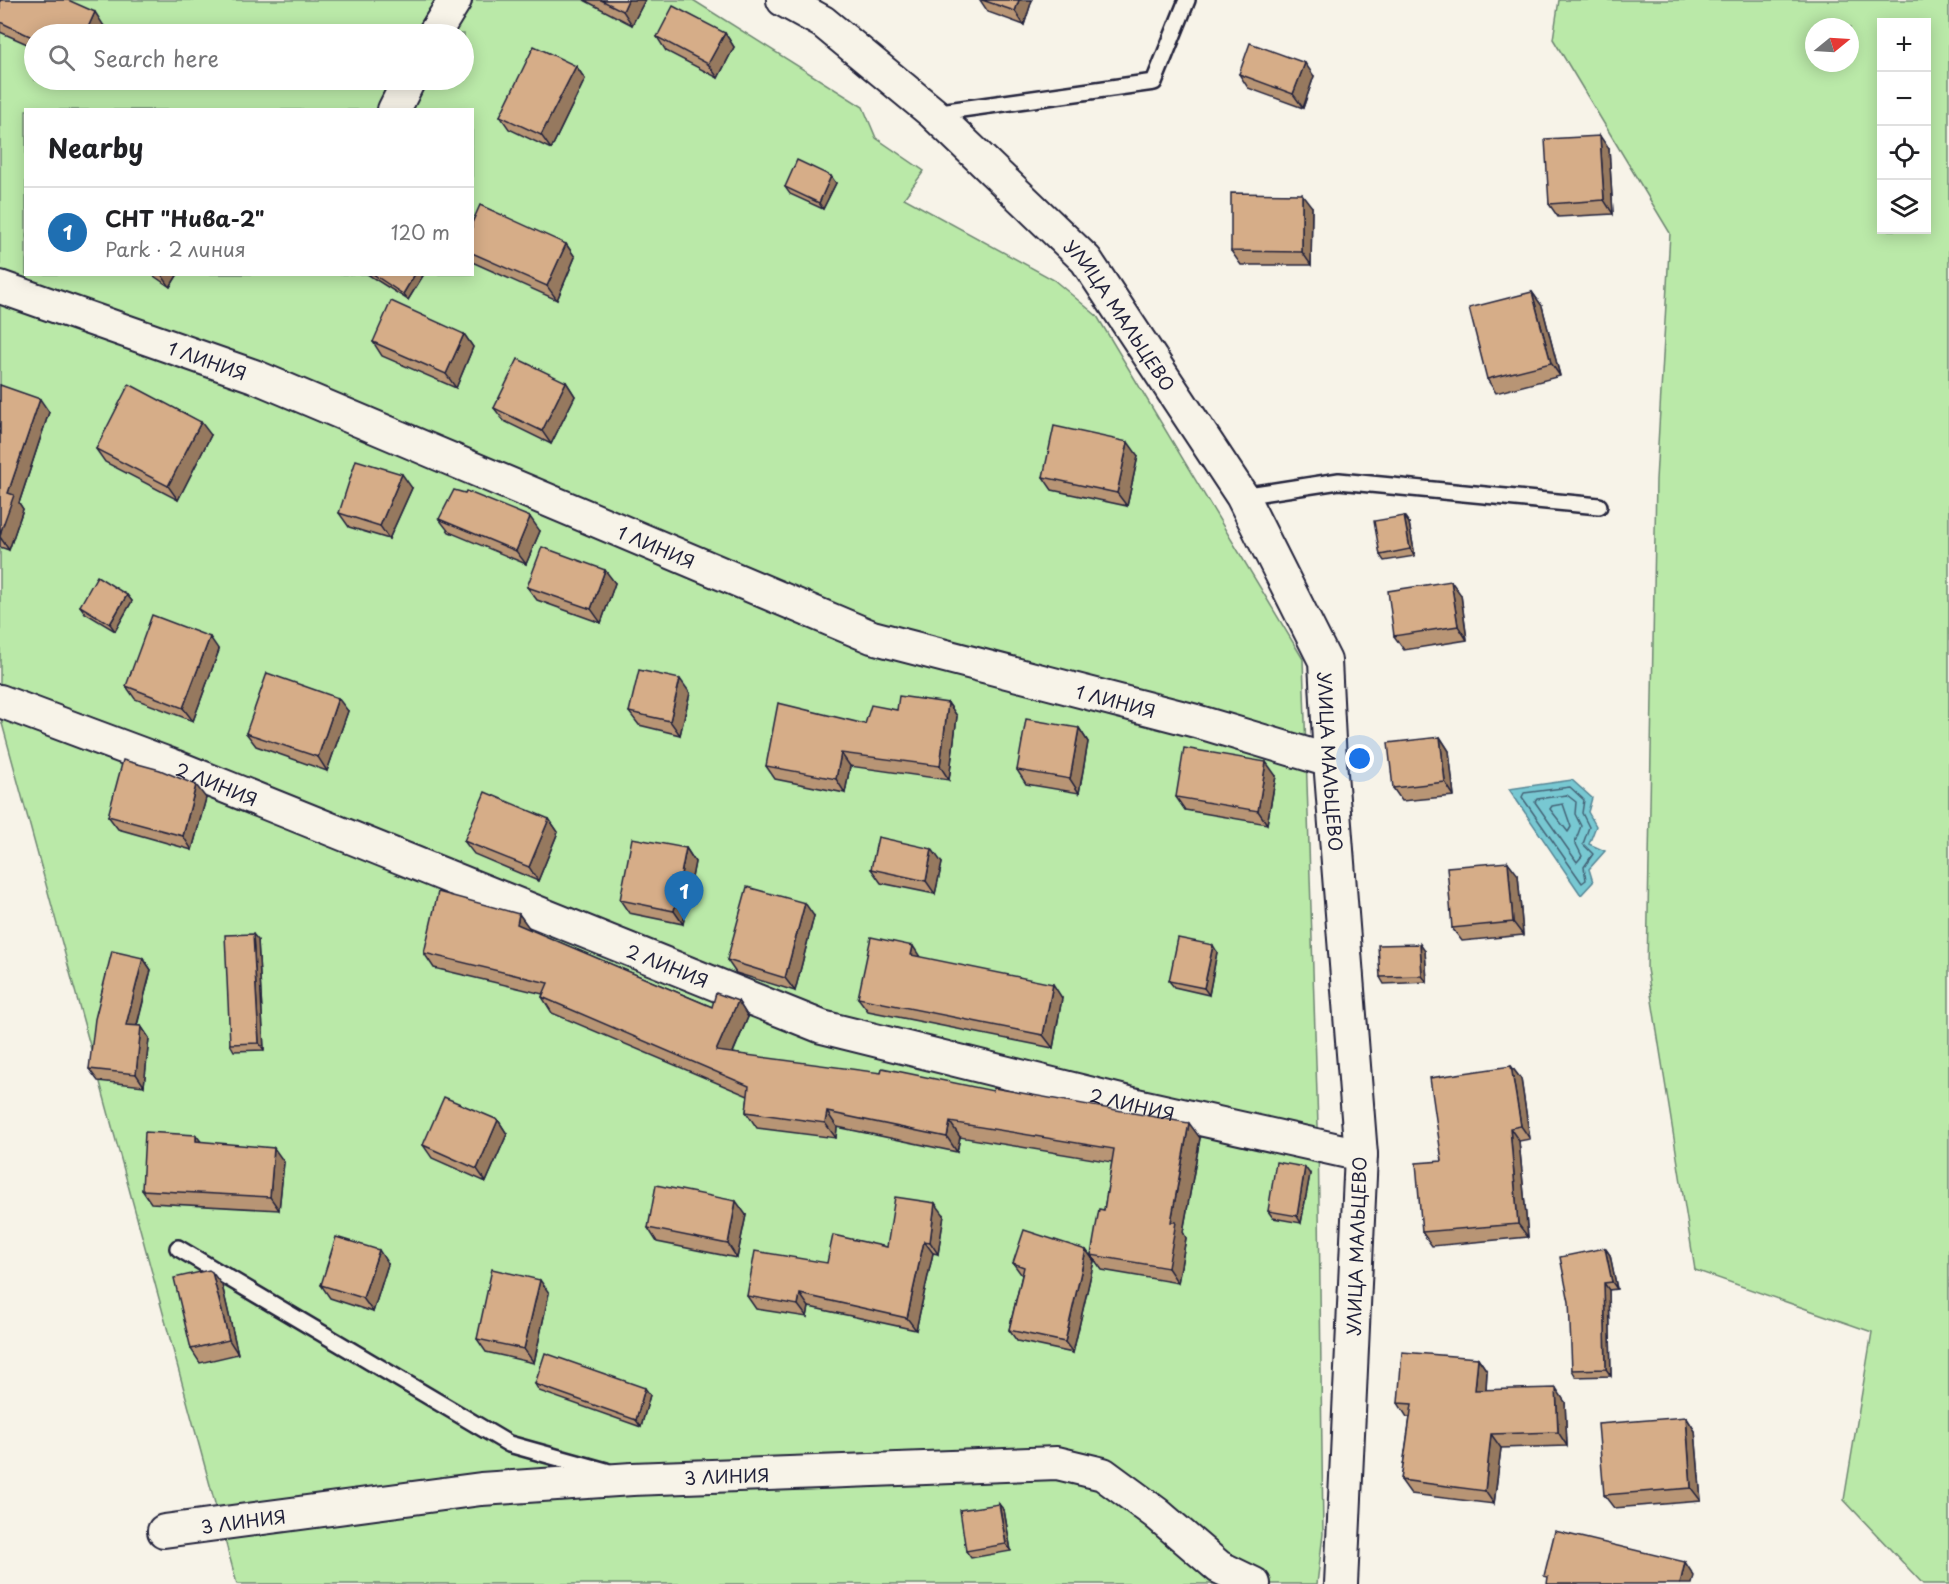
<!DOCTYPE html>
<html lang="en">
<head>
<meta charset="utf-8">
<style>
  body { margin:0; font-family:"Playpen Sans",sans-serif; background:#f2f2f2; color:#202124 }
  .controls { position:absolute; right:18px; top:18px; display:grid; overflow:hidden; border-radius:0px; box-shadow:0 3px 15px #0003 }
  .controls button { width:54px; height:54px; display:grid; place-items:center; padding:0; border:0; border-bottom:2px solid #e0e0e0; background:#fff; color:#202124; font:30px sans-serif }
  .compass { position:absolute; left:1805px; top:18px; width:54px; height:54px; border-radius:50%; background:#fff; box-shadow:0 3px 15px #0003; rotate:72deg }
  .you { position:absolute; left:1360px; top:759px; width:21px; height:21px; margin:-15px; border:4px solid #fff; border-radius:50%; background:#1a73e8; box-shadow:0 0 0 9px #1a73e833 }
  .badge { display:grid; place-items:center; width:39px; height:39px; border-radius:50%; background:#1f6fb2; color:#fff; font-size:20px; font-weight:700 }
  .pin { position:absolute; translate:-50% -50px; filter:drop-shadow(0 2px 3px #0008) }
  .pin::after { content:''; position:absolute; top:32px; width:21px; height:18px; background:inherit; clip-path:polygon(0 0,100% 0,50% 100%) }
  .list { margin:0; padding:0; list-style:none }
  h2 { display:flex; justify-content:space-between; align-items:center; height:78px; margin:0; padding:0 24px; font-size:26px }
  h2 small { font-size:20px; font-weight:400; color:#757577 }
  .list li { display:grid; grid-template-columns:39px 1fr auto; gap:18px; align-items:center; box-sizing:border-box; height:90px; padding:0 24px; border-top:2px solid #e0e0e0 }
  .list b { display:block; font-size:22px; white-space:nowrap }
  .list p { margin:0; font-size:20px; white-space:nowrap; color:#757577 }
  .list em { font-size:20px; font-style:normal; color:#757577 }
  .icon { flex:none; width:33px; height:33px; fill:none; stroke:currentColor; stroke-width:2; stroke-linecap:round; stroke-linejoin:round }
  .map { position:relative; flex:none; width:1949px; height:1584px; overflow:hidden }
  .search { position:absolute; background:#fff; box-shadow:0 3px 15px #0003; left:24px; top:24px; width:450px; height:66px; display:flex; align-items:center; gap:15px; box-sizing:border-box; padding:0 21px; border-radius:33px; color:#757577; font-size:22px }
  .panel { position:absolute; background:#fff; box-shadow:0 3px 15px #0003; left:24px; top:108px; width:450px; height:168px; border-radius:0px }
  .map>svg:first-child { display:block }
  .green { fill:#bae9a8; stroke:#6e8672; stroke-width:1.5; fill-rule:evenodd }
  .water { fill:#78c8d2; stroke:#568696; stroke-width:1.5 }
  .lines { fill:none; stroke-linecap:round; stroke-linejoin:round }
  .shore { stroke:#446477; stroke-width:1.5 }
  .lane-casing { stroke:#22223b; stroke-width:20 }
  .street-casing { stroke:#22223b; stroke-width:36 }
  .lane { stroke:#f7f3e8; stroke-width:15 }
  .street { stroke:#f7f3e8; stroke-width:32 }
  .wall { fill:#b89575; stroke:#22223b; stroke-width:1.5 }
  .shaded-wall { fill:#96795f; stroke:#22223b; stroke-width:1.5 }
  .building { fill:#d6ad88; stroke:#22223b; stroke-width:1.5 }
  .labels { text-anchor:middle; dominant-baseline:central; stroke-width:6; stroke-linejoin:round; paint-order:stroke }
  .street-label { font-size:18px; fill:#22223b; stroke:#f7f3e8 }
</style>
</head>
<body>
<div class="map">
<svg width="1949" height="1584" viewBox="0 0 1949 1584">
  <rect width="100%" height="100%" fill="#f7f3e8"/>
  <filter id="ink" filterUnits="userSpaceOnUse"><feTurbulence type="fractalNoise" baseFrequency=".0167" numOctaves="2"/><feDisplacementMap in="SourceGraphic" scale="12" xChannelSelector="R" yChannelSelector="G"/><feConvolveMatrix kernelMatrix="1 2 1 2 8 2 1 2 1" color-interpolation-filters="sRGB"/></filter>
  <g filter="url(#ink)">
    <g class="green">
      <path d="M0 0H693L863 107 876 138 924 171 904 198 1054 280 1097 316 1303 659 1318 1126 1323 1534 1317 1584H237L0 716ZM34 34H464V80H34ZM26 110H472V274H26Z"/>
      <path d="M1559 0H1949V1584H1923L1844 1500 1872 1332 1695 1270 1647 969 1656 480 1670 233 1553 39ZM1882 22H1926V230H1882ZM1814 27H1850V63H1814Z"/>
    </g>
    <path class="water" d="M1572 780 1592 798 1588 812 1596 826 1589 844 1605 851 1589 869 1593 882 1581 895 1509 789Z"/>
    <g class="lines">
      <g class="shore">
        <path d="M1570 787 1584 800 1582 813 1589 827 1583 844 1593 854 1584 867 1586 880 1582 883 1522 797 1524 793Z"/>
        <path d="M1567 795 1576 802 1575 814 1581 826 1575 842 1582 856 1577 862 1535 802 1537 799Z"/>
        <path d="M1563 804 1571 827 1568 832 1550 809 1552 806Z"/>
      </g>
      <defs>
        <g id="lane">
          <path d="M933 113 1154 82 1187 0"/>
          <path d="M1242 496 1339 481 1599 506"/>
          <path d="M178 1248 509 1444 606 1471"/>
        </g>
        <g id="street">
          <path id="s1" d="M783 0 823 22 933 113 1086 260 1242 496 1325 661 1330 761 1361 1155 1341 1584"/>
          <path d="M434 34 455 0"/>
          <path d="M394 110 409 80"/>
          <path id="s2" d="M0 287 254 376 872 637 1196 721 1330 761"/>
          <path id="s3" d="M0 701 174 766 822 1027 1137 1105 1361 1155"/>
          <path id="s4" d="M164 1531 481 1489 632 1479 1057 1463 1103 1474 1156 1513 1219 1567 1254 1584"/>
        </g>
      </defs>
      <use href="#lane" class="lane-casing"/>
      <use href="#street" class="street-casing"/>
      <use href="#lane" class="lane"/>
      <use href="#street" class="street"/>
    </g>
    <g class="wall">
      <path d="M0 0 104 26 100 34H34V47L0 32Z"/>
      <path d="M584 0H645L632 25Z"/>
      <path d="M980 0H1032L1024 25 988 12Z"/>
      <path d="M725 33 734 47 718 78 666 51 657 37Z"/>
      <path d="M576 66 585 79 551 149 509 129 500 116Z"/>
      <path d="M1239 74 1314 76 1303 108 1248 88Z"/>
      <path d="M1609 149 1613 214 1558 217 1549 204Z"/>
      <path d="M836 183 823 209 790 194 785 187Z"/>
      <path d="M1312 207 1311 265H1241L1231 251Z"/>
      <path d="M472 223 566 244 575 257 557 300 472 262Z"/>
      <path d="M151 274H178L170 287Z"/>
      <path d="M367 274H424L408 300Z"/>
      <path d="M1532 292 1542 306 1560 376 1496 393 1487 379Z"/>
      <path d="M464 334 473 347 456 388 382 356 373 342Z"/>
      <path d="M566 382 575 396 551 444 504 421 494 408Z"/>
      <path d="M0 385 49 412 19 503 23 509 9 550 0 547Z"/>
      <path d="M211 435 178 500 105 462 96 449Z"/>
      <path d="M1138 456 1127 506 1052 490 1043 477Z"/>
      <path d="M412 488 389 539 349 527 339 513Z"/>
      <path d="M1404 516 1409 523 1415 556 1384 561 1380 555Z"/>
      <path d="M439 519 540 531 526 564 449 532Z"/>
      <path d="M615 583 601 623 537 600 527 587Z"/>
      <path d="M127 595 132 601 115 631 85 613 80 606Z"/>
      <path d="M1461 595 1467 640 1404 650 1394 636Z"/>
      <path d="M219 650 193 721 135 699 126 686Z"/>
      <path d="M690 693 680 735 639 725 629 712Z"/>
      <path d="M948 703 957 716 949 780 850 766 845 793 775 779 766 766 897 710Z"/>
      <path d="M348 711 327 771 256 746 246 733Z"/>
      <path d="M1079 728 1088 742 1079 793 1026 784 1017 770Z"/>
      <path d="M1440 737 1449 751 1454 796 1402 801 1393 788Z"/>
      <path d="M1276 776 1267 824 1185 810 1176 797Z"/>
      <path d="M206 798 192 850 118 829 108 816Z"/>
      <path d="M549 819 558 832 538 881 474 854 464 841Z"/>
      <path d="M686 848 695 862 683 924 629 913 620 900Z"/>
      <path d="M942 863 935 894 881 883 871 869Z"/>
      <path d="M1518 875 1523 935 1462 941 1452 928Z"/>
      <path d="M519 914 530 930 712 1007 738 1001 748 1017 733 1053 1200 1138 1183 1232 1186 1238 1178 1283 1102 1270 1091 1255 1104 1210 1112 1162 960 1137 957 1152 837 1127 836 1138 757 1128 746 1112 748 1096 552 1013 542 997 543 994 434 968 424 953Z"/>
      <path d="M814 916 795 991 736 973 727 960Z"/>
      <path d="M258 940 264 1050 234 1051 230 1044Z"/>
      <path d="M1425 951 1427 982 1384 984 1380 977Z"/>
      <path d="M1217 952 1209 995 1174 987 1169 981Z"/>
      <path d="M143 958 151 970 137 1026H141L149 1038 144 1086 98 1081 89 1069Z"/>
      <path d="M858 998H1062L1053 1048 868 1011Z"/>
      <path d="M1511 1066 1521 1079 1530 1139 1519 1141 1528 1237 1432 1246 1422 1232 1442 1161Z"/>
      <path d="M498 1120 507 1134 486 1182 432 1158 423 1145Z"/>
      <path d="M201 1142 284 1162 279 1210 151 1203 142 1190Z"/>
      <path d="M1310 1174 1301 1223 1273 1218 1268 1211Z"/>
      <path d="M746 1215 737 1258 657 1242 648 1228Z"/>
      <path d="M944 1215 938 1254 933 1253 916 1330 809 1307 807 1317 756 1309 747 1296 827 1263 887 1247Z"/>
      <path d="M1605 1248 1610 1255 1617 1289 1609 1290 1611 1376 1576 1377 1572 1370Z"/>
      <path d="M1086 1250 1094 1261 1073 1353 1017 1341 1009 1330 1022 1275 1021 1274 1013 1263Z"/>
      <path d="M388 1264 373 1312 330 1298 321 1285Z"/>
      <path d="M222 1285 238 1354 200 1363 191 1349Z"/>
      <path d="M549 1293 534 1363 486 1352 477 1339Z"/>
      <path d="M1478 1358 1487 1371 1486 1390 1565 1402 1567 1446 1501 1448 1494 1504 1411 1494 1401 1480 1410 1417H1407L1398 1403Z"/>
      <path d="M535 1384 650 1395 641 1427 539 1391Z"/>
      <path d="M1686 1417 1695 1431 1701 1501 1614 1508 1604 1495Z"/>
      <path d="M1004 1510 1011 1551 971 1558 966 1551Z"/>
    </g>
    <g class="shaded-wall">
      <path d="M628 0H645L632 25 623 11Z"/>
      <path d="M1019 0H1032L1024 25 1015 11Z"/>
      <path d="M95 12 104 26 100 34H85Z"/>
      <path d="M725 33 734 47 718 78 708 64Z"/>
      <path d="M1305 63 1314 76 1303 108 1293 94Z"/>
      <path d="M576 66 585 79 551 149 541 135Z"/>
      <path d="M1600 136 1609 149 1613 214 1604 200Z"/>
      <path d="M831 176 836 183 823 209 819 203Z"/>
      <path d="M1302 194 1312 207 1311 265 1302 252Z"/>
      <path d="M566 244 575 257 557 300 547 286Z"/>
      <path d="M161 274H178L170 287Z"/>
      <path d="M415 274H424L408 300 403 294Z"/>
      <path d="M1532 292 1542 306 1560 376 1551 363Z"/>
      <path d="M464 334 473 347 456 388 446 374Z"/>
      <path d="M566 382 575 396 551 444 542 431Z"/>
      <path d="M40 399 49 412 19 503 23 509 9 550 0 537 8 493Z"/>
      <path d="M201 422 211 435 178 500 168 486Z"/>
      <path d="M1128 442 1138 456 1127 506 1117 493Z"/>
      <path d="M402 474 412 488 389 539 380 526Z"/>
      <path d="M1404 516 1409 523 1415 556 1410 549Z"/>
      <path d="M530 517 540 531 526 564 516 551Z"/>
      <path d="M605 570 615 583 601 623 591 609Z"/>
      <path d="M1451 581 1461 595 1467 640 1458 626Z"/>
      <path d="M127 595 132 601 115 631 110 624Z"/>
      <path d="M210 637 219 650 193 721 183 708Z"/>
      <path d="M680 679 690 693 680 735 670 721Z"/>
      <path d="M338 698 348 711 327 771 318 757Z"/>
      <path d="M948 703 957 716 949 780 940 766Z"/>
      <path d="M1079 728 1088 742 1079 793 1070 779Z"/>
      <path d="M1440 737 1449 751 1454 796 1445 782Z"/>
      <path d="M841 753 850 766 845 793 836 779Z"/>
      <path d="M1266 762 1276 776 1267 824 1258 811Z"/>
      <path d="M196 785 206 798 192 850 183 836Z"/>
      <path d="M549 819 558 832 538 881 529 867Z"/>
      <path d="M686 848 695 862 683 924 674 911Z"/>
      <path d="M932 849 942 863 935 894 926 881Z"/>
      <path d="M1508 862 1518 875 1523 935 1513 922Z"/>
      <path d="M805 903 814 916 795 991 785 978Z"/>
      <path d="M519 914 530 929 528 939 517 924Z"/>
      <path d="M253 934 258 940 264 1050 259 1043Z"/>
      <path d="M1420 944 1425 951 1427 982 1422 976Z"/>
      <path d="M1213 945 1217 952 1209 995 1204 988Z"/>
      <path d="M913 946 922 960 911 955Z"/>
      <path d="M143 958 151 970 134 1036 126 1025Z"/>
      <path d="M1053 984 1062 998 1053 1048 1043 1035Z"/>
      <path d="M738 1001 748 1017 727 1066 716 1051Z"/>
      <path d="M141 1026 149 1038 144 1086 136 1074Z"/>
      <path d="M1511 1066 1521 1079 1530 1139 1521 1126Z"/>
      <path d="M827 1112 837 1127 836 1138 825 1123Z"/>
      <path d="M498 1120 507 1134 486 1182 477 1169Z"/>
      <path d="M950 1122 960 1137 957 1152 947 1137Z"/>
      <path d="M1189 1123 1200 1138 1183 1232 1186 1238 1178 1283 1168 1268 1171 1222Z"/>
      <path d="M1510 1128 1519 1141 1528 1237 1518 1224Z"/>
      <path d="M196 1135 206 1148 196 1141Z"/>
      <path d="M274 1148 284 1162 279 1210 270 1197Z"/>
      <path d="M1305 1167 1310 1174 1301 1223 1297 1216Z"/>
      <path d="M736 1201 746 1215 737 1258 728 1244Z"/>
      <path d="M935 1203 944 1215 938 1254 930 1242Z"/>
      <path d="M924 1241 933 1253 916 1330 907 1318Z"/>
      <path d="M1605 1248 1610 1255 1617 1289 1612 1282Z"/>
      <path d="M379 1250 388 1264 373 1312 363 1298Z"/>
      <path d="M1086 1250 1094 1261 1073 1353 1065 1342Z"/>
      <path d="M212 1272 222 1285 238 1354 229 1340Z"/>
      <path d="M540 1280 549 1293 534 1363 524 1349Z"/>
      <path d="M1604 1283 1609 1290 1611 1376 1606 1369Z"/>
      <path d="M800 1294 809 1307 807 1317 798 1305Z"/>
      <path d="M1478 1358 1487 1371 1485 1404 1475 1390Z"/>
      <path d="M645 1388 650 1395 641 1427 636 1420Z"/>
      <path d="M1556 1388 1565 1402 1567 1446 1558 1432Z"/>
      <path d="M1686 1417 1695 1431 1701 1501 1691 1488Z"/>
      <path d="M1491 1434 1501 1448 1494 1504 1485 1491Z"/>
      <path d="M999 1504 1004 1510 1011 1551 1006 1544Z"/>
      <path d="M1685 1562 1694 1576 1692 1584H1680Z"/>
    </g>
    <g class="building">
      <path d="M0 0H68L95 12 85 34H34V38L0 22Z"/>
      <path d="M601 0H628L623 11Z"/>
      <path d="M982 0H1019L1015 11Z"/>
      <path d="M673 6 725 33 708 64 657 37Z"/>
      <path d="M1250 43 1305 63 1293 94 1239 74Z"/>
      <path d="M534 46 576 66 541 135 500 116Z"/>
      <path d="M1600 136 1604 200 1549 204 1545 139Z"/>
      <path d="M797 160 831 176 819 203 785 187Z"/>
      <path d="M1231 193 1302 194V252L1231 251Z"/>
      <path d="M480 205 566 244 547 286 472 253V223Z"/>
      <path d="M373 274H415L403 294Z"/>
      <path d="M1532 292 1551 363 1487 379 1469 308Z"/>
      <path d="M391 301 464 334 446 374 373 342Z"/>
      <path d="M518 359 566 382 542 431 494 408Z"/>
      <path d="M129 384 201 422 168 486 96 449Z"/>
      <path d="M0 385 40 399 8 493 14 495 0 534Z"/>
      <path d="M1054 426 1128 442 1117 493 1043 477Z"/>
      <path d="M356 460 402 474 380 526 339 513Z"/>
      <path d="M454 490 465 493 466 491 530 517 516 551 439 519Z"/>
      <path d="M1404 516 1410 549 1380 555 1374 521Z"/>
      <path d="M542 547 605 570 591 609 527 587Z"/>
      <path d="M97 576 127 595 110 624 80 606Z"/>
      <path d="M1451 581 1458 626 1394 636 1388 591Z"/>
      <path d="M152 615 210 637 183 708 126 686Z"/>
      <path d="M639 670 680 679 670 721 629 712Z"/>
      <path d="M267 673 338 698 318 757 246 733Z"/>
      <path d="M899 696 948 703 940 766 841 753 836 779 766 766 778 703 865 724 871 705 897 710Z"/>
      <path d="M1026 719 1079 728 1070 779 1017 770Z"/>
      <path d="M1440 737 1445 782 1393 788 1388 743Z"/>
      <path d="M1184 748 1266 762 1258 811 1176 797Z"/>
      <path d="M123 760 160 770 196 785 183 836 108 816Z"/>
      <path d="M485 792 549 819 529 867 464 841Z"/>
      <path d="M878 837 932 849 926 881 871 869Z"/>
      <path d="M632 838 686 848 674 911 620 900Z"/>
      <path d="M1508 862 1513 922 1452 928 1447 867Z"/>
      <path d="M747 887 805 903 785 978 727 960Z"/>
      <path d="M438 892 519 914 517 924 712 1007 716 993 738 1001 716 1051 881 1073 882 1068 993 1091 994 1088 1189 1123 1171 1222H1176L1168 1268 1091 1255 1099 1209 1104 1210 1114 1149 950 1122 947 1137 827 1112 825 1123 746 1112 749 1086 542 997 548 983 424 953Z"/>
      <path d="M253 934 259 1043 230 1044 225 935Z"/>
      <path d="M871 937 913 946 911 955 1053 984 1043 1035 858 998Z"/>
      <path d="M1178 938 1213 945 1204 988 1169 981Z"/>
      <path d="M1420 944 1422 976 1380 977 1378 945Z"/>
      <path d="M112 951 143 958 126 1025 141 1026 136 1074 89 1069 95 1019Z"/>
      <path d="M1511 1066 1521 1126 1510 1128 1518 1224 1422 1232 1416 1163 1442 1161 1430 1078Z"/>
      <path d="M444 1097 498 1120 477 1169 423 1145Z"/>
      <path d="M145 1132 196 1135V1141L274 1148 270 1197 142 1190Z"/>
      <path d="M1276 1162 1305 1167 1297 1216 1268 1211Z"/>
      <path d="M656 1185 736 1201 728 1244 648 1228Z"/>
      <path d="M895 1197 935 1203 930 1242 924 1241 907 1318 800 1294 798 1305 747 1296 755 1251 827 1263 833 1235 887 1247Z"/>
      <path d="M1024 1230 1086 1250 1065 1342 1009 1330 1024 1267 1013 1263Z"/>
      <path d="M336 1237 379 1250 363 1298 321 1285Z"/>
      <path d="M1605 1248 1612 1282 1604 1283 1606 1369 1572 1370 1569 1302 1560 1257Z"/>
      <path d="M492 1269 540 1280 524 1349 477 1339Z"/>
      <path d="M209 1270 212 1272 229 1340 191 1349 174 1278Z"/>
      <path d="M1402 1352 1478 1358 1475 1390 1556 1388 1558 1432 1491 1434 1485 1491 1401 1480 1412 1404 1398 1403Z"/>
      <path d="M545 1353 645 1388 636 1420 535 1384Z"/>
      <path d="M1686 1417 1691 1488 1604 1495 1598 1424Z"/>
      <path d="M999 1504 1006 1544 966 1551 960 1510Z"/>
      <path d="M1555 1531 1685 1562 1680 1584H1547L1548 1577 1544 1576Z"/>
    </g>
  </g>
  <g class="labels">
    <g class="street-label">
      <text stroke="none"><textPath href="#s1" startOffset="465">УЛИЦА МАЛЬЦЕВО</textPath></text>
      <text stroke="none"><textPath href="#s2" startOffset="220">1 ЛИНИЯ</textPath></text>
      <text stroke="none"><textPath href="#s2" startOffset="706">1 ЛИНИЯ</textPath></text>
      <text stroke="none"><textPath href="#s2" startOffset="1192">1 ЛИНИЯ</textPath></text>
      <text stroke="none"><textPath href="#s1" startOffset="969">УЛИЦА МАЛЬЦЕВО</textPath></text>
      <text stroke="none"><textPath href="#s3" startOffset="232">2 ЛИНИЯ</textPath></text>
      <text stroke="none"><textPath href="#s3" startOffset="718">2 ЛИНИЯ</textPath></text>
      <text stroke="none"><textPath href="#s3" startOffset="1204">2 ЛИНИЯ</textPath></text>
      <text transform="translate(1356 1246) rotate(-88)">УЛИЦА МАЛЬЦЕВО</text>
      <text stroke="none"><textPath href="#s4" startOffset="566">3 ЛИНИЯ</textPath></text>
      <text stroke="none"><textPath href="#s4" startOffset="80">3 ЛИНИЯ</textPath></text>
    </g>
  </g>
</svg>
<div class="controls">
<button>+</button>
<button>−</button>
<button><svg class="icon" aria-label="locate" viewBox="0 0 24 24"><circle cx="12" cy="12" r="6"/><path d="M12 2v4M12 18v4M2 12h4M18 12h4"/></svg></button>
<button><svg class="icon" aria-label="layers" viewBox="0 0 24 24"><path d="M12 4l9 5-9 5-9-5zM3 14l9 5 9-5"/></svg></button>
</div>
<svg class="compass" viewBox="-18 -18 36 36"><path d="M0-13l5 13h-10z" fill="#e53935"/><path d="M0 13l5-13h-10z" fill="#757577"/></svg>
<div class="you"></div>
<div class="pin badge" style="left:684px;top:921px">1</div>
<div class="search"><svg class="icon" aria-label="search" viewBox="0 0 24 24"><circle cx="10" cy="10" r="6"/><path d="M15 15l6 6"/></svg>Search here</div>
<section class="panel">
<h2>Nearby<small></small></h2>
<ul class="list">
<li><span class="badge">1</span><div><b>СНТ &quot;Нива-2&quot;</b><p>Park · 2 линия</p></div><em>120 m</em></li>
</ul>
</section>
</div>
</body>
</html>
